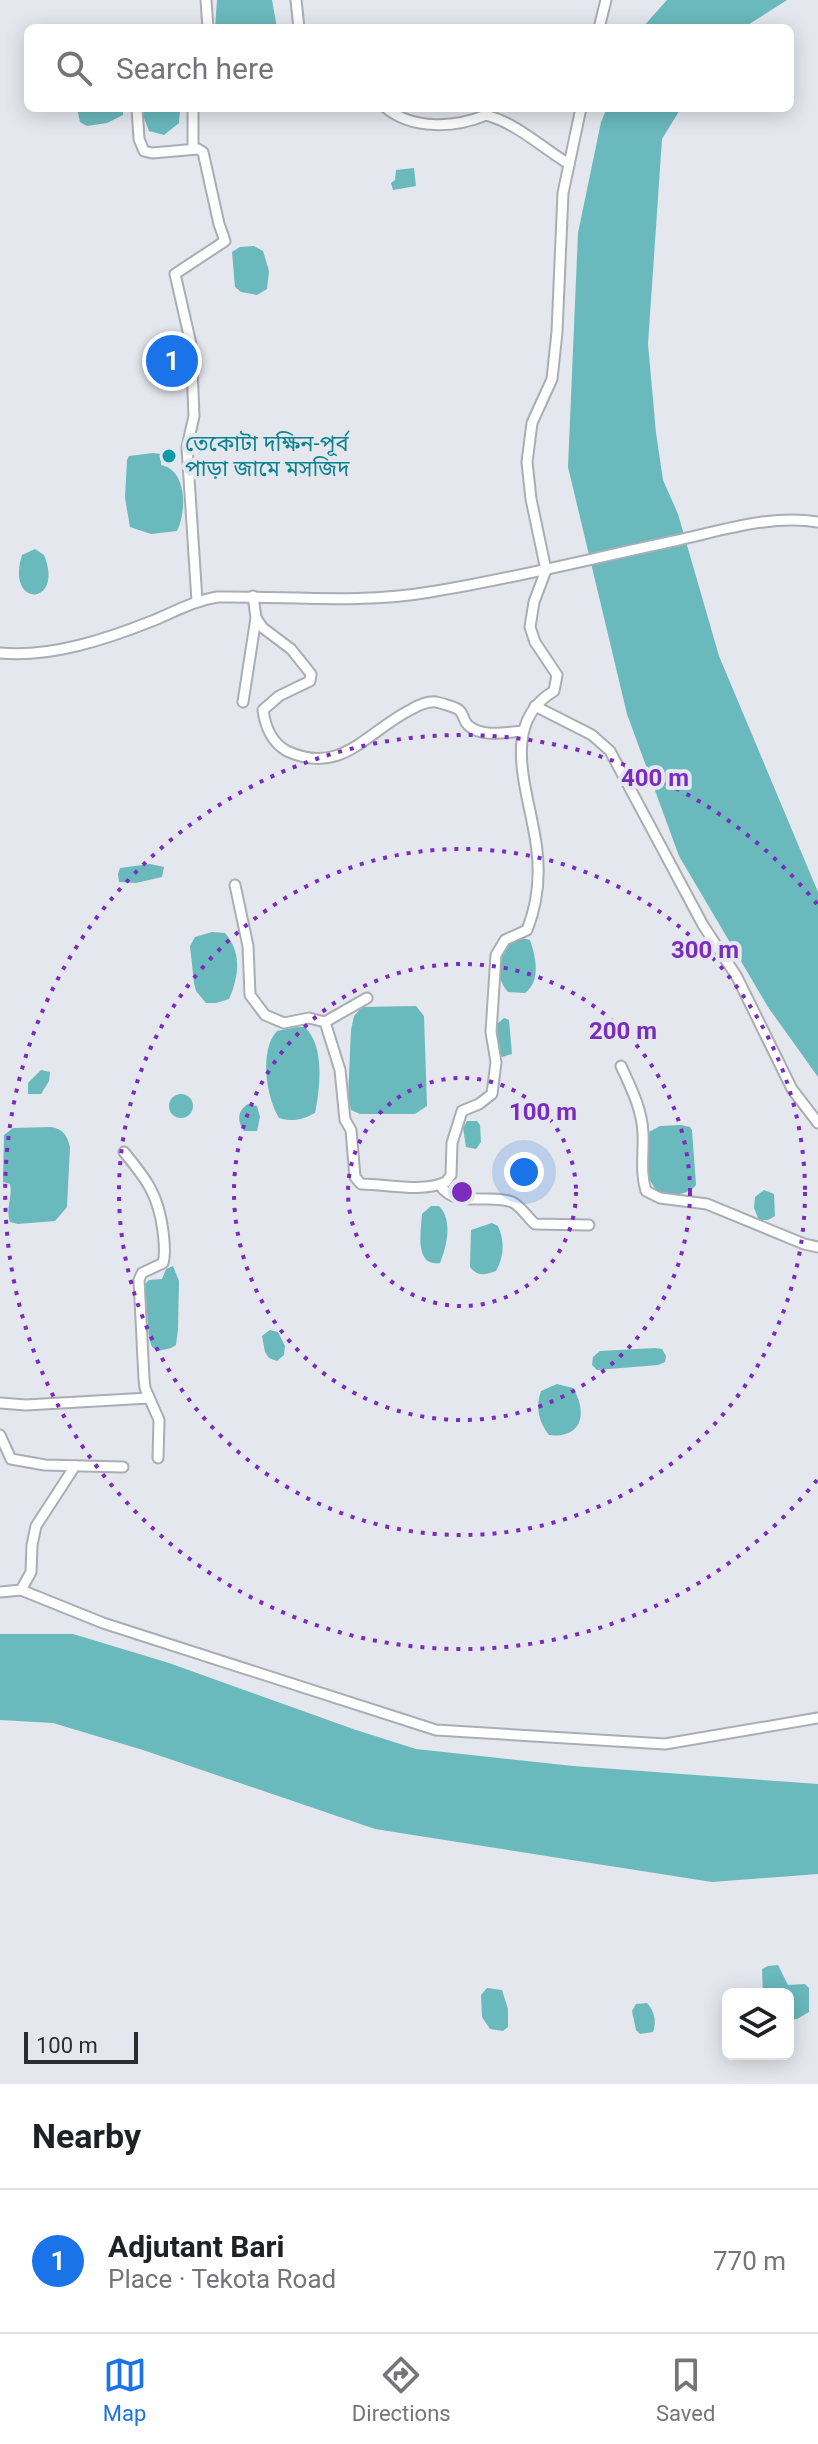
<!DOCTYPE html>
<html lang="en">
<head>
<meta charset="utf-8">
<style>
  body { margin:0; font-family:Roboto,"Noto Sans Bengali",sans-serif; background:#f6f6f6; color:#202124 }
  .controls { position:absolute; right:24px; bottom:24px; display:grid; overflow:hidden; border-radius:12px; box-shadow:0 4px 20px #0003 }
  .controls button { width:72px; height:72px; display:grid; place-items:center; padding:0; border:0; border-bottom:2px solid #e0e0e0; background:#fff; color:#202124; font:40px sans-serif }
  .scale { position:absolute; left:24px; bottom:20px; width:114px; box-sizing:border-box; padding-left:8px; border:4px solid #2c2d30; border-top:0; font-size:22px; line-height:28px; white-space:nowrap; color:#2c2d30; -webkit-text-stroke:6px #e4e7ed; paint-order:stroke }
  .you { position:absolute; left:524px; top:1172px; width:28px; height:28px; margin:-20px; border:6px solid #fff; border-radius:50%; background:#1a73e8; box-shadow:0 0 0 12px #1a73e833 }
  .badge { display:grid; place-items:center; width:52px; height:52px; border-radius:50%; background:#1a73e8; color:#fff; font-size:26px; font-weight:700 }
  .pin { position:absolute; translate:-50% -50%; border:4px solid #fff; box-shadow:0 2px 8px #0006 }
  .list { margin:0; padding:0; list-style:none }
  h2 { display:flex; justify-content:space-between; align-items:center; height:104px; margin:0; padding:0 32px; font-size:34px }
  h2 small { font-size:26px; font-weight:400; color:#757577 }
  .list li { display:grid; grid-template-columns:52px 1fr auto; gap:24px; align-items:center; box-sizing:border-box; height:144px; padding:0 32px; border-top:2px solid #e0e0e0 }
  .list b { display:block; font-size:30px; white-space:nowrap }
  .list p { margin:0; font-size:26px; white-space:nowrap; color:#757577 }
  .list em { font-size:26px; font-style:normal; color:#757577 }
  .icon { flex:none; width:44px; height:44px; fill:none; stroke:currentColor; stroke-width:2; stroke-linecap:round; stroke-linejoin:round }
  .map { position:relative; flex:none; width:818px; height:2084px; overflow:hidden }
  .search { position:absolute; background:#fff; box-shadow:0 4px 20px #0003; left:24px; right:24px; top:24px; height:88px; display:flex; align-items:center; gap:20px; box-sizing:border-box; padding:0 28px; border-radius:12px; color:#757577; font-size:30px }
  .sheet { height:248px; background:#fff }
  nav { display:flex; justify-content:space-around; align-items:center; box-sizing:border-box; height:112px; border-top:2px solid #e0e0e0; background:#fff; font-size:22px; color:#757577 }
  nav a { display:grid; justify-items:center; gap:4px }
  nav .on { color:#1a73e8 }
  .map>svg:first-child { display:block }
  .water { fill:#6ab9bd }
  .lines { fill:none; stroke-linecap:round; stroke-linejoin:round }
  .minor-casing { stroke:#aaadb2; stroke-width:13 }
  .minor { stroke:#fff; stroke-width:9 }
  .ring { fill:none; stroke:#7b2cbf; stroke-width:4; stroke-dasharray:4 8 }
  .culture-dot { fill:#0f9aa8; stroke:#e4e7ed; stroke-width:3 }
  .labels { text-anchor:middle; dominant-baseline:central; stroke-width:8; stroke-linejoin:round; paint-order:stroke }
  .culture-label { font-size:22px; fill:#0d838f; stroke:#e4e7ed; text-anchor:start }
  .centre { fill:#7b2cbf; stroke:#e4e7ed; stroke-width:4 }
  .ring-label { font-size:24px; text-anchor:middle; font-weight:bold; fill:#7b2cbf; stroke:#e4e7ed; stroke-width:8; stroke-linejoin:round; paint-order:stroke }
</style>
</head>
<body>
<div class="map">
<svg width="818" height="2084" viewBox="0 0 818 2084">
  <rect width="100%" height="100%" fill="#e4e7ed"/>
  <g class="water">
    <path d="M217 0H272L277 28H215Z"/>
    <path d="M667 0H787L743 28H642Z"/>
    <path d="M77 108H123V115L107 123 87 126 80 122Z"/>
    <path d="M143 108H180L179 123 164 135 149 131 144 118Z"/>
    <path d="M607 108H681L662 139 648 344 656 433 663 480 678 514 719 656 818 892V1077L768 1007 679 856 627 714 568 467 578 233 601 122Z"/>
    <path d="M414 168 416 186 393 190 391 183 395 180 396 170Z"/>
    <path d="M254 246 263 251 269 271 267 289 257 295 241 292 235 287 232 252 240 247Z"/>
    <path d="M153 453 161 454V465C187 470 187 511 177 531L151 534 130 527 125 498 127 460 129 456Z"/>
    <path d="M35 549 44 555C65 606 5 609 22 555Z"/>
    <path d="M150 864 164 867 162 877 136 883 119 882 118 874 120 868Z"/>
    <path d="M212 932 225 933C242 953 239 976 229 999L216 1003H206L196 991 194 983 190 946 195 937Z"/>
    <path d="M518 937 530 940C536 957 541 981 525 993L508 992C498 982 494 956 505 944 508 941 513 940 518 937Z"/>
    <path d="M416 1006 424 1016 427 1106 415 1114H360L351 1110 348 1098 351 1030 354 1016 362 1007Z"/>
    <path d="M504 1018 509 1020 512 1054 502 1057 498 1055 497 1024Z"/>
    <path d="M297 1027H305C325 1047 320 1088 315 1113 302 1120 293 1122 279 1118 266 1097 259 1050 277 1031Z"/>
    <path d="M41 1070 50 1072 49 1081 41 1094H28V1083Z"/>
    <circle cx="181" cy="1106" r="12"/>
    <path d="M248 1104 257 1106 260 1117 257 1131H244C237 1121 237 1111 248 1104Z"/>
    <path d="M467 1121H477L480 1125 481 1142 476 1149 466 1147 463 1128Z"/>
    <path d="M681 1125 690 1127 692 1130 696 1185C686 1197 671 1195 657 1192L648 1177 649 1132 660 1126Z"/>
    <path d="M51 1127C63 1129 67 1135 70 1147L67 1207 55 1221 18 1224 10 1222C5 1208 13 1197 10 1184L3 1182 4 1135 13 1128Z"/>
    <path d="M764 1190 774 1194 775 1216 768 1220H759L754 1208 755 1197Z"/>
    <path d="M431 1206H439C453 1220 447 1246 440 1263 414 1267 421 1231 422 1214Z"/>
    <path d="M492 1223 498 1226C505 1242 504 1256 496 1271 485 1275 478 1277 470 1267L471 1230Z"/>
    <path d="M173 1266 179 1281 178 1329 176 1345 171 1348 158 1351 152 1347 149 1339 145 1284 149 1280 162 1279 166 1269Z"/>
    <path d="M270 1330 278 1332 285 1346 284 1355 277 1361 269 1358 265 1352 262 1336Z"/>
    <path d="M655 1348 662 1349 666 1356 665 1362 658 1365 597 1370 592 1365 593 1357 600 1351Z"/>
    <path d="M557 1384 573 1388C588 1413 582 1439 549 1435 539 1423 535 1407 541 1391Z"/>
    <path d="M0 1634H73L169 1663 356 1730 416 1749 573 1766 818 1784V1874L712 1882 375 1829 143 1750 53 1723 0 1720Z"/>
    <path d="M778 1965 788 1985 805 1984 809 1988V2012L797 2019 788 2020V1994H763L762 1969 768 1966Z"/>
    <path d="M487 1988 502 1990 508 2009V2027L503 2031 490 2029 482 2017 481 1995Z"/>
    <path d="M647 2003C654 2011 657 2021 653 2032L640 2034 636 2030 632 2011 636 2004Z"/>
  </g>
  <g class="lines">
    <defs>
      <g id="minor">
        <path d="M206 0 208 28"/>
        <path d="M296 0 299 28"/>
        <path d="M599 28 606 0"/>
        <path d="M137 108 139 139 144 151 152 153 198 149 203 152 219 224 225 241 175 274 191 344 194 416 187 447 197 601"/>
        <path d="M193 108V149"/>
        <path d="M386 108C413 130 455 128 486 115 518 124 541 147 569 164"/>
        <path d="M256 618 263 628 291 649 311 674 310 681 279 696 263 710C265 726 272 743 287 751 342 777 368 730 412 709 419 705 428 701 436 702 441 703 455 707 459 710 464 714 464 723 469 726 483 738 507 732 523 731"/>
        <path d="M0 653C50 658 107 639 152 621 174 612 193 601 217 597 287 596 361 604 430 592 512 579 593 558 674 541 720 531 771 514 818 522"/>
        <path d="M243 702 256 618 253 596"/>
        <path d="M535 706 592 735 610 751 703 925 737 977 792 1089 818 1123"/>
        <path d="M235 885 248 946 250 995 265 1015 284 1023 309 1018 325 1022 340 1070 345 1120 351 1130 355 1177 361 1184C388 1184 421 1193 446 1182L451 1175 452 1143 462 1111 479 1104 492 1094 496 1062 491 1032 496 955 505 940 527 930C537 905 540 877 537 851 532 798 496 725 554 691L557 675 535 642 530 627 534 602 546 570 531 499 527 462 532 423 552 379 557 332 563 193 581 108"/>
        <path d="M325 1022 367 998"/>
        <path d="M621 1066C631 1088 642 1109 643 1133 644 1153 640 1172 646 1191L660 1198 707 1204 804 1244 818 1247"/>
        <path d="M124 1152C147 1180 158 1194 163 1231 164 1241 166 1253 163 1263L142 1273 139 1280 144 1379 145 1388 159 1420 158 1458"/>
        <path d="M440 1185C455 1209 489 1193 512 1202 521 1206 527 1217 535 1224L589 1225"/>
        <path d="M0 1403 26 1405 149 1398"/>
        <path d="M0 1435 11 1459 45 1465 123 1467"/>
        <path d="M21 1590 103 1623 436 1730 665 1744 818 1718"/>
        <path d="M0 1592 21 1590 31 1572 32 1545 36 1526 75 1466"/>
      </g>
    </defs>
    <use href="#minor" class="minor-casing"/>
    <use href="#minor" class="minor"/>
  </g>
  <g class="ring">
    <circle cx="462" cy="1192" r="114"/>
    <circle cx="462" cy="1192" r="228"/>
    <circle cx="462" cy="1192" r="343"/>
    <path d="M817 1480A457 457 0 1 1 817 904"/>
  </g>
  <circle class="culture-dot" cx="169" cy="456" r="8"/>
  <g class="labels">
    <g class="culture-label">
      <text x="185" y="443">তেকোটা দক্ষিন-পূর্ব<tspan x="185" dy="25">পাড়া জামে মসজিদ</tspan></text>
    </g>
  </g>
  <circle cx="462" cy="1192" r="12" class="centre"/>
  <g class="ring-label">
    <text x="655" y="786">400 m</text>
    <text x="705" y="958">300 m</text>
    <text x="623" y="1039">200 m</text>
    <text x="543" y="1120">100 m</text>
  </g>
</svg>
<div class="controls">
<button><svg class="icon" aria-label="layers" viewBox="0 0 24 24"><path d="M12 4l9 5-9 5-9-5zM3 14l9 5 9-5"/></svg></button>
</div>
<div class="scale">100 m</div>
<div class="you"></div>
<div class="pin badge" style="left:172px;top:361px">1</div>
<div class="search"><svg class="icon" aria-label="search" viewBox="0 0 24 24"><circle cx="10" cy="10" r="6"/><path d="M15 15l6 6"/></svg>Search here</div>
</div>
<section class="sheet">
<h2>Nearby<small></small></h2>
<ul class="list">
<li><span class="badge">1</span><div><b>Adjutant Bari</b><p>Place · Tekota Road</p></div><em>770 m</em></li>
</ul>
</section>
<nav>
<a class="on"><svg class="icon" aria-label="map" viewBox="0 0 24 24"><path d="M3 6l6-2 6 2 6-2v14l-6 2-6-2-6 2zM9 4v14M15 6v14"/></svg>Map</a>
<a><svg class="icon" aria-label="directions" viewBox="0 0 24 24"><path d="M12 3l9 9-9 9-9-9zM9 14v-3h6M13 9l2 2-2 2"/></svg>Directions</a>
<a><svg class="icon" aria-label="saved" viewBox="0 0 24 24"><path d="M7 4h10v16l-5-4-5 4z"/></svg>Saved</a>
</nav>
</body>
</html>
